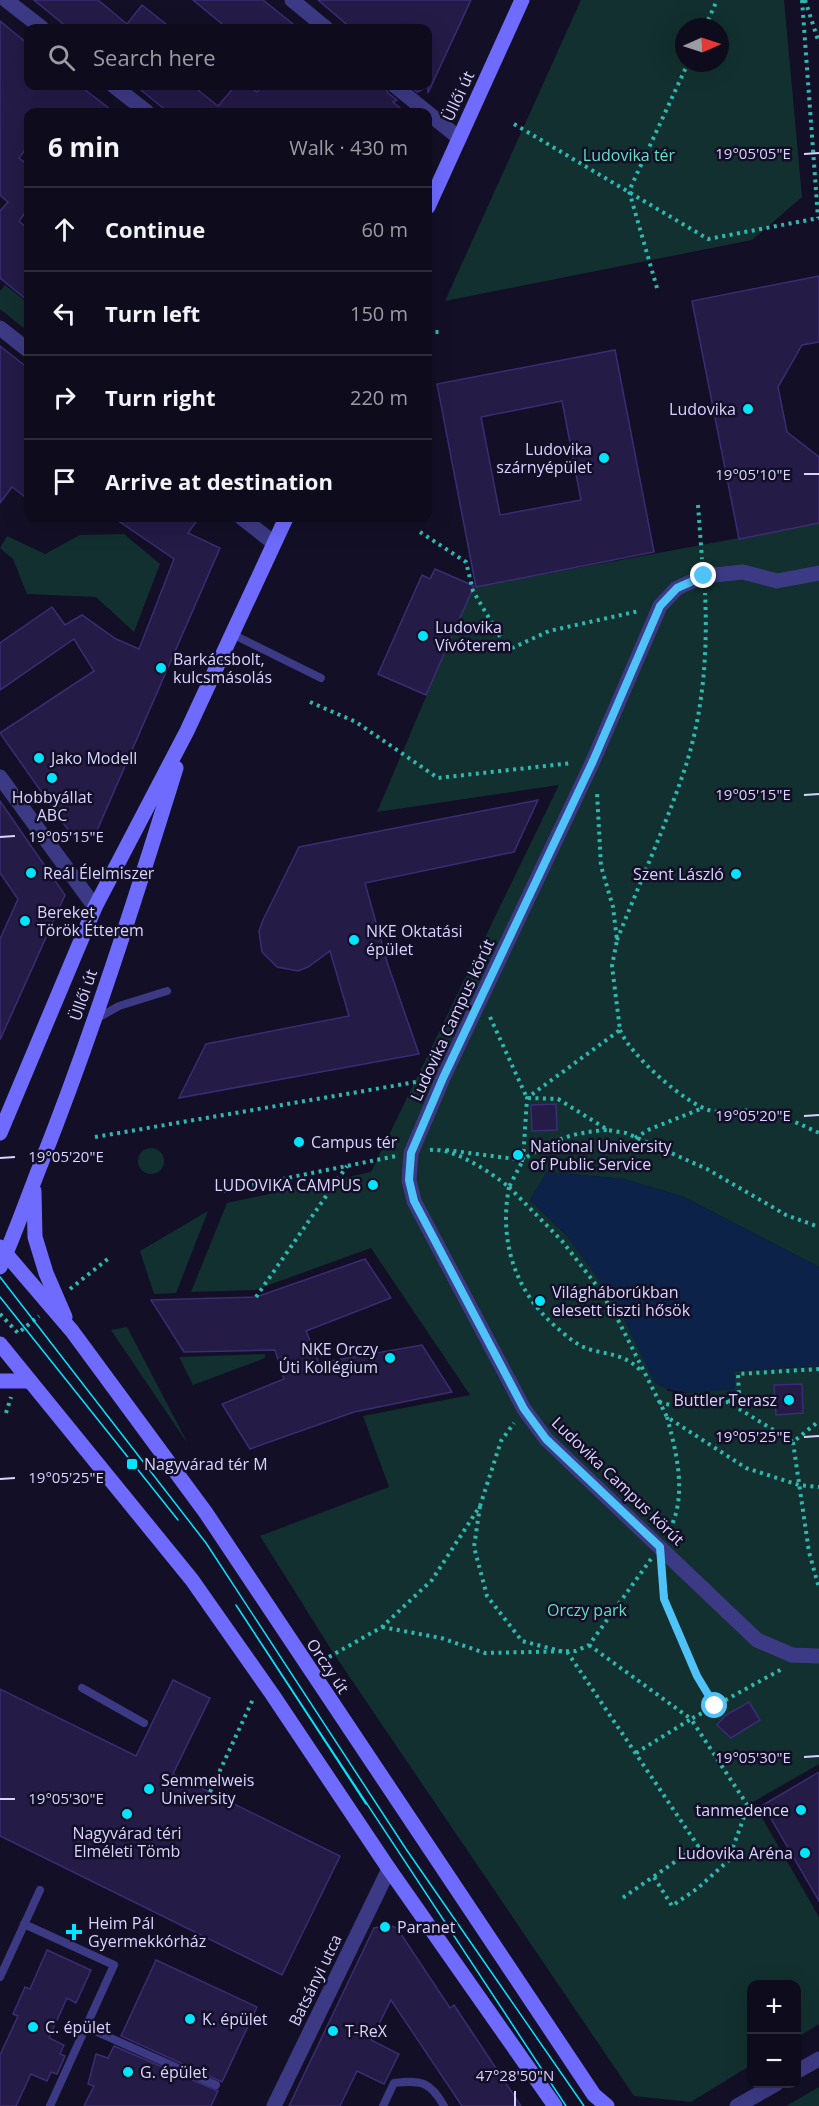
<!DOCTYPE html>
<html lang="en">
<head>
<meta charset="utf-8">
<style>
  body { margin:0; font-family:"Open Sans",sans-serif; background:#171425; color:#f1f3f6 }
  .controls { position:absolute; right:18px; bottom:18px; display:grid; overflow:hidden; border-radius:12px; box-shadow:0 6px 24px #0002 }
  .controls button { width:54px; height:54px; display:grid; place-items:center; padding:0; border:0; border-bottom:2px solid #2e2b3b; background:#0e0b1c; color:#f1f3f6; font:30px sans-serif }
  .compass { position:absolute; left:675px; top:18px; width:54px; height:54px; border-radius:50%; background:#0e0b1c; box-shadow:0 6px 24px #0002; rotate:87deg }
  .stop { position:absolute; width:18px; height:18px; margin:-14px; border:4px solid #4fc3f7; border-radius:50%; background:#fff }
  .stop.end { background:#4fc3f7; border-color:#fff; box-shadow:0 2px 6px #0008 }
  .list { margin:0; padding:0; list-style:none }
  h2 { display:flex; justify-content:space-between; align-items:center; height:78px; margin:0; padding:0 24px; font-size:26px }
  h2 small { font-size:20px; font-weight:400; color:#9b9ba3 }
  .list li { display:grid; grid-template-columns:39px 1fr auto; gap:18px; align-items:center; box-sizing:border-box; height:84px; padding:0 24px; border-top:2px solid #2e2b3b }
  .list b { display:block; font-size:22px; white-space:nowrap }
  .list em { font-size:20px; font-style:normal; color:#9b9ba3 }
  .icon { flex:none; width:33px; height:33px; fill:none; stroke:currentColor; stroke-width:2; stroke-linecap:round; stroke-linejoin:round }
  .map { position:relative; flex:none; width:819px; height:2106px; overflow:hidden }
  .search { position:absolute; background:#0e0b1c; box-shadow:0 6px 24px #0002; left:24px; top:24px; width:408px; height:66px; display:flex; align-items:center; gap:15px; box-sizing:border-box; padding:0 21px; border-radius:12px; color:#9b9ba3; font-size:22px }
  .panel { position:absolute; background:#0e0b1c; box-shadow:0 6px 24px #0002; left:24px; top:108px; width:408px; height:414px; border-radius:12px }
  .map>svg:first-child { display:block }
  .green { fill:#12302f; fill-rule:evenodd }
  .water { fill:#0c2248 }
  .building { fill:#241b47; stroke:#3b2d73; stroke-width:1.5; fill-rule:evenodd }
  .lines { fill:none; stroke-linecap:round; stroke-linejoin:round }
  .path { stroke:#2fb8b0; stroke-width:4; stroke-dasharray:3 4.5; stroke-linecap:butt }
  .lane { stroke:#3d3a85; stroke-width:8 }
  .street { stroke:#3d3a85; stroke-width:15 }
  .secondary { stroke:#6f6bff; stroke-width:15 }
  .tram { stroke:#00e5ff; stroke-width:1.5 }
  .route { stroke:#4fc3f7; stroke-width:8 }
  .ticks { fill:none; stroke:#d9d4ff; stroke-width:2 }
  .poi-dot { fill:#00e5ff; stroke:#130f26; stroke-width:2 }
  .labels { text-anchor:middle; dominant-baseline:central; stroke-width:5; stroke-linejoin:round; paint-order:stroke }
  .street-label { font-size:16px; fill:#d9d4ff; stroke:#130f26 }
  .park-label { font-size:16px; fill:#5fe0c0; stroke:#130f26 }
  .poi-label { font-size:16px; fill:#d9d4ff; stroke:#130f26; text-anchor:start }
  .ticks-label { font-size:15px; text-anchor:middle; fill:#d9d4ff; stroke:#130f26; stroke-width:5; stroke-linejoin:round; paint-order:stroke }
</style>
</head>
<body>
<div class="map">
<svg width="819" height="2106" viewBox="0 0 819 2106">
  <rect width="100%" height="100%" fill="#130f26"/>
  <g class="green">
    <path d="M581 0H784L802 197 752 240 445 301ZM684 27H720V63H684Z"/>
    <path d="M5 285 28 303V327L25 329 0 309V291Z"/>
    <path d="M819 523V1267L684 1197 624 1179 547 1172 530 1200 566 1235 614 1299 668 1391 681 1393 735 1389 734 1371 819 1366V1764L753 1802 819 1917V2024L797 2038 796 1984H752L751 2065 691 2102 634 2096 334 1654 260 1536 389 1487 363 1416 470 1395 371 1248 255 1290 191 1292 227 1203 371 1172 559 785 377 812 468 598 476 587Z"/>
    <path d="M124 534 160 564 134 632 96 597 27 594 13 559 0 548 7 536 45 554 80 535Z"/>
    <circle cx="151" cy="1161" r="13"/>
    <path d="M208 1211 176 1293 154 1294 140 1251Z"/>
    <path d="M127 1327 188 1444 111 1330Z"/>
    <path d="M265 1354V1358L193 1385 179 1357Z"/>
    <path d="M819 2087V2106H786Z"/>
  </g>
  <path class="water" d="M547 1172 624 1179 684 1197 819 1267V1366L734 1371 735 1389C708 1391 680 1398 655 1383L614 1299 566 1235 530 1200Z"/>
  <g class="building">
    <path d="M34 0H98L127 24 142 5 171 28H68Z"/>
    <path d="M193 0H263L298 28H227Z"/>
    <path d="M318 0H471L428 93V87L417 92 410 86H428V28H351Z"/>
    <path d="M0 21 28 44V86H80L114 112H28V146L19 158 28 165V209L19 221 28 229V301L0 278V211L8 202 0 195Z"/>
    <path d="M136 86H193L218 106 235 86H249L257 92 263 86H385L388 93 397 100 393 102 405 112H168Z"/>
    <path d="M819 276V342L802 345 778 387 787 432 819 457V523L739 539 692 301Z"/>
    <path d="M0 346 28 368V499L12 487 0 503Z"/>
    <path d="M615 350 654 552 476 587 437 384ZM562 401 581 500 500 515 481 417Z"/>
    <path d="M114 518H199L188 533 220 548 95 835 73 837 0 733 94 671 74 639 0 690V643L52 607 65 625 82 615 116 639 139 649 174 559Z"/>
    <path d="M435 569 474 586 426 695 378 674 422 575 430 579Z"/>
    <path d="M538 800 514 852 365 883 387 962 419 1054 179 1098 206 1044 349 1016 330 951 308 967 298 971 277 967 262 952 259 931 263 920 299 847Z"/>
    <path d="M0 801 65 895 0 1040V939L18 899 0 873Z"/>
    <path d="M556 1104 557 1130 532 1131 531 1105Z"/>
    <path d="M365 1259 391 1298 306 1331 319 1363 422 1345 452 1392 354 1412 250 1449 222 1404 284 1379 275 1350 184 1352 151 1300 256 1297Z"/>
    <path d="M802 1384 803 1413 776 1415 774 1385Z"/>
    <path d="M173 1680 210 1698 173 1774 340 1856 282 1975 0 1836V1689L136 1756Z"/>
    <path d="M749 1702 760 1720 731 1738 717 1725 726 1715Z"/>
    <path d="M819 1772V1901L763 1805Z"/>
    <path d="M389 1925 397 1928 450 2008 454 2005 521 2106H462L391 2000 371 2040 399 2054 384 2084 357 2071 340 2106H289L374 1928Z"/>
    <path d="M47 1950 91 1970 76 2003 67 1998 49 2038 64 2045 60 2054 65 2056 57 2074 51 2072 47 2081 31 2074 16 2106H0V2055L18 2016 13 2014 25 1987 30 1989Z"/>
    <path d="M156 1960 257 2007 222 2082 121 2036Z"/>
    <path d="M114 2046 218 2091 211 2106H84L94 2086 88 2084 96 2054 108 2058Z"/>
  </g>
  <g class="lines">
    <g class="path">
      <path d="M802 0 818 218"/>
      <path d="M805 0 819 43"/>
      <path d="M705 27 717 0"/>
      <path d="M514 124 708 239 819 218"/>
      <path d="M657 288 629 191 688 63"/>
      <path d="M428 332H441"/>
      <path d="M698 505 702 559"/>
      <path d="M420 532 466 562 473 591 508 650 549 631 639 611"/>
      <path d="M310 702 356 722 438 778 572 763"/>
      <path d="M617 940C639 884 664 830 683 774 703 717 708 653 705 593"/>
      <path d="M490 1017 527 1098 558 1099 608 1130 626 1133 707 1169 786 1215 819 1227"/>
      <path d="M620 1030C630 1055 686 1105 712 1111 725 1114 740 1109 754 1111 777 1113 798 1123 819 1133"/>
      <path d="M95 1137 422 1081"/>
      <path d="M635 1138 650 1129 703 1108"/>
      <path d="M430 1150C454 1147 491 1173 509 1187L523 1160 527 1098 620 1030 612 966 617 940 613 907 601 866 597 793"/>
      <path d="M446 1150 523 1160C549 1140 575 1132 607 1130"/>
      <path d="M509 1187 562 1241 597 1286 617 1318 667 1417 746 1468 799 1485 819 1487"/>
      <path d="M509 1187C499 1240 514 1290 555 1326 563 1333 572 1341 581 1346 603 1356 622 1351 640 1370"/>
      <path d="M223 1191 396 1156"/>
      <path d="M70 1289 109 1258"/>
      <path d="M256 1297 347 1166"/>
      <path d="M0 1314 18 1333 39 1316"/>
      <path d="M659 1402 674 1406 728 1402 793 1442 819 1421"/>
      <path d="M728 1402 739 1395 738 1374 819 1369"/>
      <path d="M6 1413 11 1397"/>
      <path d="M667 1417C677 1455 688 1497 668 1533"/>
      <path d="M793 1442 809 1552 819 1588"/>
      <path d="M480 1506 474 1547 487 1596 522 1641 568 1653 698 1846 621 1899"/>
      <path d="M662 1572C666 1619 691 1666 715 1706"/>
      <path d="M382 1627 441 1638 485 1653 576 1651 589 1645 651 1559"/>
      <path d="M589 1645 691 1719 782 1669"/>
      <path d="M329 1657 382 1627 432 1580 480 1506 501 1441 514 1423"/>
      <path d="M636 1753 691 1719 748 1806 728 1861 698 1888 672 1906 654 1877"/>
      <path d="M210 1792 254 1697"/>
    </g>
    <g class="lane">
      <path d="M232 634 321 678"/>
      <path d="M94 1020 119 1006 167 991"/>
      <path d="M82 1688 144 1723"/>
      <path d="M24 1924 114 1965 50 2106"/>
      <path d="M0 1977 40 1890"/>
      <path d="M86 2027 216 2085"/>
      <path d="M383 2106 394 2083C421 2080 430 2081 444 2106"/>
    </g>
    <g class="street">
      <path d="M6 0 42 28"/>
      <path d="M292 0 326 28"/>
      <path d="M114 86 147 112"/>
      <path d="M395 86 459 138"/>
      <path d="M0 328 28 350"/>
      <path d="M242 518 274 543"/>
      <path d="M819 573 777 581 743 572 704 576 677 588 660 606 593 761 443 1078 411 1153 409 1180 414 1201 524 1409 546 1439 757 1640 792 1655 819 1656"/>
      <path d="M0 777 95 907"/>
      <path d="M796 2072 819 2059"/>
      <path d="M274 2106 389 1869"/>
      <path d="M737 2106 776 2084"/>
    </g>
    <g class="secondary">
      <path d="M428 207 522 0"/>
      <path d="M0 1133 95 907 187 731 286 518"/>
      <path d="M34 1191 35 1237 46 1273 65 1317"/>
      <path d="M0 1247 72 1331 206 1513 594 2095 607 2106"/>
      <path d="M0 1267C16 1232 28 1196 42 1161 93 1032 135 900 176 768"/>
      <path d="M0 1344 192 1580 272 1694 389 1869 555 2106"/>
      <path d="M0 1381H30"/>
    </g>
    <g class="tram">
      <path d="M0 1277 206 1543 406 1849 584 2106"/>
      <path d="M0 1297 178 1520"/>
      <path d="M366 1804 236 1605 566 2106"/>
    </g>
  </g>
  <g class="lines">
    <path class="route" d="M704 576 677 588 660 606 593 761 443 1078 411 1153 409 1180 414 1201 524 1409 546 1439 660 1547 664 1599 697 1676 715 1706"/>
  </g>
  <path class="ticks" d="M804 154 819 153M804 474H819M804 795 819 794M0 837 15 836M804 1116 819 1115M0 1158 15 1157M804 1437 819 1436M0 1479 15 1478M804 1757 819 1756M0 1799H15M515 2091V2106"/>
  <g class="poi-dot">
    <circle cx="748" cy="409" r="6"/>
    <circle cx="604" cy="458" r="6"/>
    <circle cx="423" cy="636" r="6"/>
    <circle cx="161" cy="668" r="6"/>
    <circle cx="39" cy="758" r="6"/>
    <circle cx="52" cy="778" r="6"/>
    <circle cx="31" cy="873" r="6"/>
    <circle cx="736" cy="874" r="6"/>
    <circle cx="25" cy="921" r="6"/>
    <circle cx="354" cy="940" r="6"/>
    <circle cx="299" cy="1142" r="6"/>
    <circle cx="518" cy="1155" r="6"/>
    <circle cx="373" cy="1185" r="6"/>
    <circle cx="540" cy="1301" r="6"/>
    <circle cx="390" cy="1358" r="6"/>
    <circle cx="789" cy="1400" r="6"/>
    <rect x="126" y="1458" width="12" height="12" rx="3"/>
    <circle cx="149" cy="1789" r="6"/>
    <circle cx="801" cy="1810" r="6"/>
    <circle cx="127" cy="1814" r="6"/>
    <circle cx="805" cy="1853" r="6"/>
    <circle cx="385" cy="1927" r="6"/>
    <path d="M71 1923h6v6h6v6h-6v6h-6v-6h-6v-6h6z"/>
    <circle cx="190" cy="2019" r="6"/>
    <circle cx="33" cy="2027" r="6"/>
    <circle cx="333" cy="2031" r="6"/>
    <circle cx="128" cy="2072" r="6"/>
  </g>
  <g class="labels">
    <g class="street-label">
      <text transform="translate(458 96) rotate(-65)">Üllői út</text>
      <text transform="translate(83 995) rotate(-71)">Üllői út</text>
      <text transform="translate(452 1020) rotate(-65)">Ludovika Campus körút</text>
      <text transform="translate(618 1481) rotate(44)">Ludovika Campus körút</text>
      <text transform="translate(328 1666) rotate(56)">Orczy út</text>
      <text transform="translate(315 1980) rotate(-64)">Batsányi utca</text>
    </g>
    <g class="park-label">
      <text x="629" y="155">Ludovika tér</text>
      <text x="587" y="1610">Orczy park</text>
    </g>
    <g class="poi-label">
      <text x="736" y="409" text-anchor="end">Ludovika</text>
      <text x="592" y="449" text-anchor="end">Ludovika<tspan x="592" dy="18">szárnyépület</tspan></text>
      <text x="435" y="627">Ludovika<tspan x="435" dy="18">Vívóterem</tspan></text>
      <text x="173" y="659">Barkácsbolt,<tspan x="173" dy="18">kulcsmásolás</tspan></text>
      <text x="51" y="758">Jako Modell</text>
      <text x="52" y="797" text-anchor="middle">Hobbyállat<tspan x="52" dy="18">ABC</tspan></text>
      <text x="43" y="873">Reál Élelmiszer</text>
      <text x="724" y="874" text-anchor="end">Szent László</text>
      <text x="37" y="912">Bereket<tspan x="37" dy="18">Török Étterem</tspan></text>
      <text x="366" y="931">NKE Oktatási<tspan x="366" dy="18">épület</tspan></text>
      <text x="311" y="1142">Campus tér</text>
      <text x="530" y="1146">National University<tspan x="530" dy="18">of Public Service</tspan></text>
      <text x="361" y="1185" text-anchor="end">LUDOVIKA CAMPUS</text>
      <text x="552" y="1292">Világháborúkban<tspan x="552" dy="18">elesett tiszti hősök</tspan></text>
      <text x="378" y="1349" text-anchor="end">NKE Orczy<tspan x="378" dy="18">Úti Kollégium</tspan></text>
      <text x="777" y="1400" text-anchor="end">Buttler Terasz</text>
      <text x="144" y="1464">Nagyvárad tér M</text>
      <text x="161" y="1780">Semmelweis<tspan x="161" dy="18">University</tspan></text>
      <text x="789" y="1810" text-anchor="end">tanmedence</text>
      <text x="127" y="1833" text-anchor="middle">Nagyvárad téri<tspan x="127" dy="18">Elméleti Tömb</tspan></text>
      <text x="793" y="1853" text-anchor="end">Ludovika Aréna</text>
      <text x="88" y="1923">Heim Pál<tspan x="88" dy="18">Gyermekkórház</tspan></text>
      <text x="397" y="1927">Paranet</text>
      <text x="202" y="2019">K. épület</text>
      <text x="45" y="2027">C. épület</text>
      <text x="345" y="2031">T-ReX</text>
      <text x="140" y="2072">G. épület</text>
    </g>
  </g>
  <g class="ticks-label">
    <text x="753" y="159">19°05'05"E</text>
    <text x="753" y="480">19°05'10"E</text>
    <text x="753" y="800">19°05'15"E</text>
    <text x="66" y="842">19°05'15"E</text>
    <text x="753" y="1121">19°05'20"E</text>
    <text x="66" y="1162">19°05'20"E</text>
    <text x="753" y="1442">19°05'25"E</text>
    <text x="66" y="1483">19°05'25"E</text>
    <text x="753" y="1763">19°05'30"E</text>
    <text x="66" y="1804">19°05'30"E</text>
    <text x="515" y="2081">47°28'50"N</text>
  </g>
</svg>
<div class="controls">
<button>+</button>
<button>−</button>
</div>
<svg class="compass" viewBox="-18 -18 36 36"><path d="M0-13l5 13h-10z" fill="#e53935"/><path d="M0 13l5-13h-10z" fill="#9b9ba3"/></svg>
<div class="stop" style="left:715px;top:1706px"></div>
<div class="stop end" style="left:704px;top:576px"></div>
<div class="search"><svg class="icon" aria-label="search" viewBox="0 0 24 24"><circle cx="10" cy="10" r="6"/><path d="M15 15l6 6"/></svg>Search here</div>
<section class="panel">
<h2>6 min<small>Walk · 430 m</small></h2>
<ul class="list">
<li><svg class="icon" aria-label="ahead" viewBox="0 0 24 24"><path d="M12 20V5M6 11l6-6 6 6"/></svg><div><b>Continue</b></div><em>60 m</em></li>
<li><svg class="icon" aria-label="left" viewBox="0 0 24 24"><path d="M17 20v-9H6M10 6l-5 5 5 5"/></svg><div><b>Turn left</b></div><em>150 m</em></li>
<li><svg class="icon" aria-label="right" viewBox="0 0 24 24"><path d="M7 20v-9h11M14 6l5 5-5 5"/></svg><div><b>Turn right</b></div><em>220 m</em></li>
<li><svg class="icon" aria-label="arrive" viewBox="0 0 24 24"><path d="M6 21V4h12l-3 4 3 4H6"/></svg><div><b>Arrive at destination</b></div></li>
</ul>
</section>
</div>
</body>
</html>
